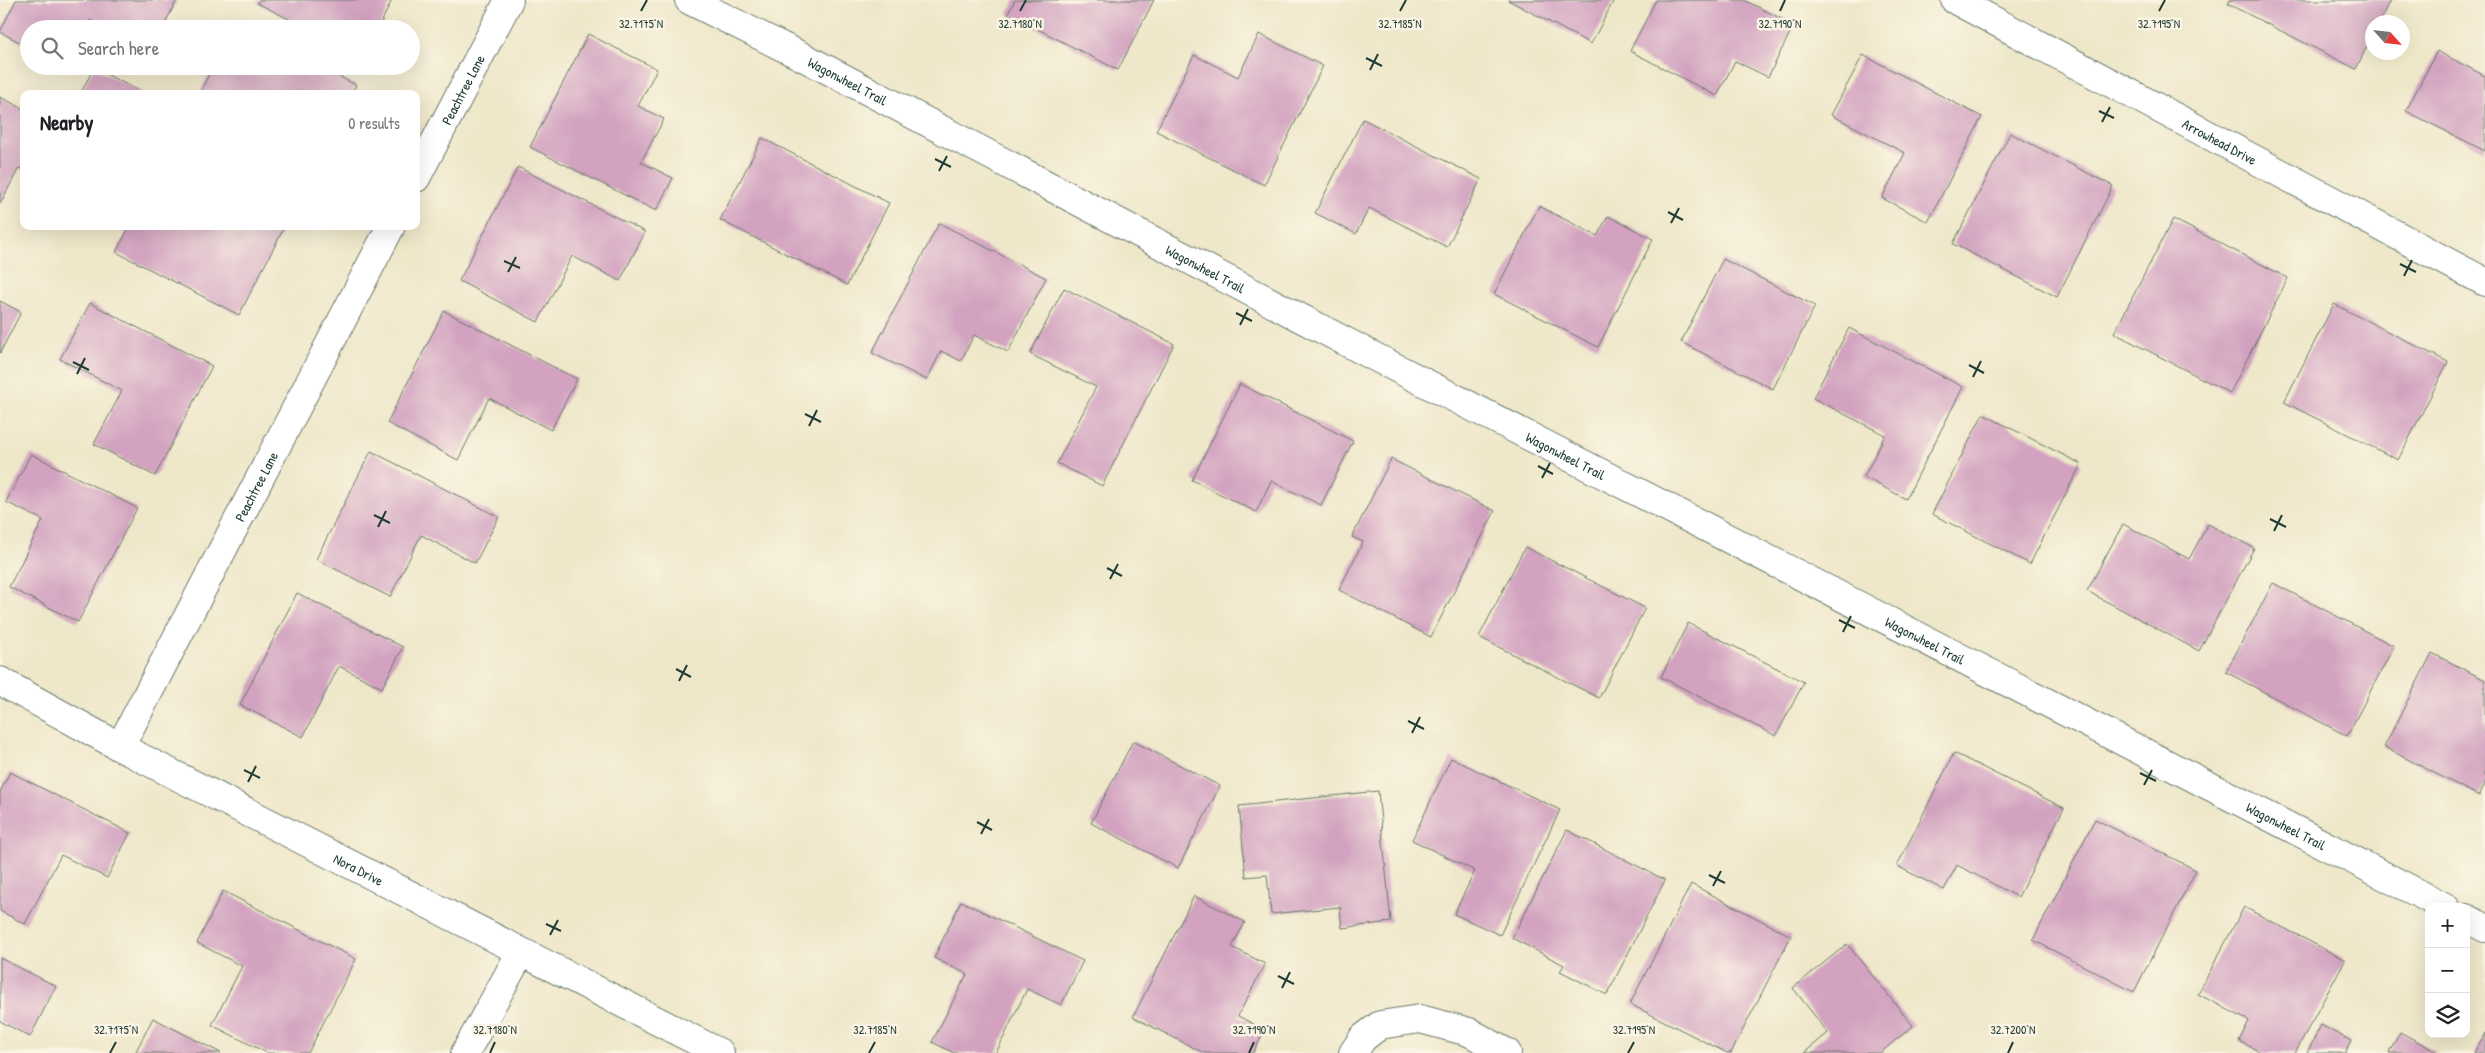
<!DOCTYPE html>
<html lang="en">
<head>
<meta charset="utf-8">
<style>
  body { margin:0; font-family:"Patrick Hand",sans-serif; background:#f2f2f2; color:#202124 }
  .controls { position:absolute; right:15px; bottom:15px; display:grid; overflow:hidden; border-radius:10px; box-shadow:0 5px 20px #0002 }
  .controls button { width:45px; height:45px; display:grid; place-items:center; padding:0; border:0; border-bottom:1px solid #e0e0e0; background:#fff; color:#202124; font:25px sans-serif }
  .compass { position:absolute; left:2365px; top:15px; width:45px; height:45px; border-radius:50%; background:#fff; box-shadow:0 5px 20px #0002; rotate:117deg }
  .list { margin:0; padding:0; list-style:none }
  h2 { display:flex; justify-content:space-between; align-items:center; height:65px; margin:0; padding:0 20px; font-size:21px }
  h2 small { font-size:16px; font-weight:400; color:#757577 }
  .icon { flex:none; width:28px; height:28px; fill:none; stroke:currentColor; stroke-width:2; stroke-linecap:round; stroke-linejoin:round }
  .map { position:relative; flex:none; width:2485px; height:1053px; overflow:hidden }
  .search { position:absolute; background:#fff; box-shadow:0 5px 20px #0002; left:20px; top:20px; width:400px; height:55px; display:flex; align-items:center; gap:12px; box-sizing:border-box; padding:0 18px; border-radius:28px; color:#757577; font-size:19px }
  .panel { position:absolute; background:#fff; box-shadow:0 5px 20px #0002; left:20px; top:90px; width:400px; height:140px; border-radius:10px }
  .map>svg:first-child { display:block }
  .building { fill:#d2a2c0 }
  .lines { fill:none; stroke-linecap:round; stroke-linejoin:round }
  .minor-casing { stroke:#677868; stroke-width:30 }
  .minor { stroke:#fff; stroke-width:28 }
  .ticks { fill:none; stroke:#1f3d34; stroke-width:2 }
  .labels { text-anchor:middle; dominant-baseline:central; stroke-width:5; stroke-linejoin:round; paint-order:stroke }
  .street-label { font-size:14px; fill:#1f3d34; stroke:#fcf5e5 }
  .ticks-label { font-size:12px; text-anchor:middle; fill:#1f3d34; stroke:#fcf5e5; stroke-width:5; stroke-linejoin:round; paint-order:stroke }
</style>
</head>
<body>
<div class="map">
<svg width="2485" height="1053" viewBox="0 0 2485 1053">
  <rect width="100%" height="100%" fill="#fcf5e5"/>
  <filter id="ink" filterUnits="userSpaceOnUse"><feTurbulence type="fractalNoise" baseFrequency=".02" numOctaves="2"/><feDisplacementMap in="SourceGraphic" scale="10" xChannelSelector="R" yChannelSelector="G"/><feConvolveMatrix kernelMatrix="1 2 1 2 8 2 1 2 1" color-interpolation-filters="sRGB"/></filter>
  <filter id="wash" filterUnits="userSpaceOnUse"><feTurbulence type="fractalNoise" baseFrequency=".0096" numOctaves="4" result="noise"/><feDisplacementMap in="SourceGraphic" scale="20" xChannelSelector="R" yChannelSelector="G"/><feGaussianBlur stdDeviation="1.12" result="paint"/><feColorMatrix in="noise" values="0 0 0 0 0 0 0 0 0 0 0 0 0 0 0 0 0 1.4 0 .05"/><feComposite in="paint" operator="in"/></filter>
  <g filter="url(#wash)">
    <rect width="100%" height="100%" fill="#eee7c9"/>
    <g id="blocks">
      <g class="building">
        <path d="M16 0H177L162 29H139L124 21 120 29H106L90 20 85 29H29V47L0 32Z"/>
        <path d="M259 0H392L378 29H309L257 3Z"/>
        <path d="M1015 0H1154L1118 70 1008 14Z"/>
        <path d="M1508 0H1614L1591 44Z"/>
        <path d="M1656 0H1744L1794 25 1768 77 1735 61 1717 96 1630 51Z"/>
        <path d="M2230 0H2391L2380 22H2372V36L2356 69 2228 4Z"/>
        <path d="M588 34 657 69 638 106 664 119 641 162 673 178 656 211 530 147Z"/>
        <path d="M1259 34 1323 66 1264 185 1156 131 1194 55 1238 77Z"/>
        <path d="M2437 51 2485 76V151L2406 111Z"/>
        <path d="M1863 55 1982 117 1928 222 1882 198 1905 153 1831 115Z"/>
        <path d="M213 66H318L356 85 351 94H199Z"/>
        <path d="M94 68 145 94H80Z"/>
        <path d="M0 97 24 109V170L19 168 0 204Z"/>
        <path d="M1363 119 1481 179 1447 247 1369 208 1356 234 1315 213Z"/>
        <path d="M2010 133 2113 186 2057 297 1953 244Z"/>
        <path d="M762 138 889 203 847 285 720 220Z"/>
        <path d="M518 167 645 232 620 281 572 256 538 322 459 281Z"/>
        <path d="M1539 206 1597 236 1608 216 1653 239 1598 347 1494 294Z"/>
        <path d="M2173 219 2288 278 2230 393 2114 333Z"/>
        <path d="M939 223 1046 278 1008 352 974 335 961 361 941 351 927 380 872 353Z"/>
        <path d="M130 226H285L239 315 116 252Z"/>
        <path d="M1723 259 1815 306 1773 389 1681 342Z"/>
        <path d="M1064 288 1174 344 1102 486 1057 463 1096 387 1030 354Z"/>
        <path d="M0 301 21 312 0 353Z"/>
        <path d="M90 303 212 366 155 476 94 444 122 391 60 359Z"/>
        <path d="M2334 304 2448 362 2398 460 2284 402Z"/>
        <path d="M444 311 577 379 551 430 489 398 458 460 387 423Z"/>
        <path d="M1849 328 1963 387 1906 499 1864 477 1885 435 1813 398Z"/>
        <path d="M1240 384 1353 441 1321 505 1271 481 1256 512 1192 480Z"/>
        <path d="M1983 414 2081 464 2030 564 1932 514Z"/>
        <path d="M371 451 499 517 475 563 421 535 390 597 316 559Z"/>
        <path d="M31 454 137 508 78 622 9 587 43 520 6 502Z"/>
        <path d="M1391 459 1495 511 1431 637 1339 590 1363 542 1352 537Z"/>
        <path d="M2123 524 2189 559 2208 524 2254 548 2199 651 2087 591Z"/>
        <path d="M1525 547 1645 608 1599 698 1479 637Z"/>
        <path d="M2273 583 2394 646 2347 736 2226 672Z"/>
        <path d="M297 593 403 647 382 688 339 666 303 737 240 705Z"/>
        <path d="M1688 623 1804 682 1776 736 1661 677Z"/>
        <path d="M2432 653 2485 680V784L2479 796 2384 747Z"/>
        <path d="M1133 741 1220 786 1178 868 1091 823Z"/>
        <path d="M1954 753 2064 808 2018 897 1957 865 1944 890 1897 866Z"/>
        <path d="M1451 758 1560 810 1500 935 1454 914 1475 871 1412 840Z"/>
        <path d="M10 772 130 833 107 878 61 855 25 924 0 911V792Z"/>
        <path d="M1378 791 1391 922 1342 928 1340 907 1271 914 1267 875 1246 877 1239 806Z"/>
        <path d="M2095 819 2196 870 2134 992 2033 940Z"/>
        <path d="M1567 830 1665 880 1607 995 1560 971 1564 965 1512 938Z"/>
        <path d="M1691 884 1791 936 1731 1053H1727L1630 1004Z"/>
        <path d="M223 891 356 959 308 1053H267L212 1025 242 966 197 943Z"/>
        <path d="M1194 896 1245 922 1232 947 1265 964 1238 1016 1265 1030 1253 1053H1204L1133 1017Z"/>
        <path d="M961 901 1083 961 1061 1005 1027 989 996 1053H954L932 1042 967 974 934 958Z"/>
        <path d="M2244 907 2345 960 2295 1053H2262L2239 1041 2249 1021 2198 994Z"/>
        <path d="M1847 944 1913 1026 1880 1053H1804L1828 1033 1793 988Z"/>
        <path d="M0 958 56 986 30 1037 0 1021Z"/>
        <path d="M153 1018 221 1053H135Z"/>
        <path d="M2321 1025 2351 1041 2345 1053H2307Z"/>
        <path d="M2400 1032 2439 1053H2389Z"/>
        <path d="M2485 1033V1053H2474Z"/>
      </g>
    </g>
  </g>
  <g filter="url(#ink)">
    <use href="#blocks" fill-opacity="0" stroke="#677868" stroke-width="1"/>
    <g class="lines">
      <defs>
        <g id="minor">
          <path id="s1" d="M689 0 809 60 1375 357 2445 907"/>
          <path id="s2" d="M1955 0 2485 282"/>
          <path id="s3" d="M416 178 509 0"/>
          <path id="s4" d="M0 681 120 747 720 1053"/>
          <path id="s5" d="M120 747 391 226"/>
          <path d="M2466 918 2485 928"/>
          <path d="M465 1053 521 952"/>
          <path d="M1353 1053 1363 1038 1380 1025 1420 1019 1469 1032 1507 1053"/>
        </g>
      </defs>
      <use href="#minor" class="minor-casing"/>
      <use href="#minor" class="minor"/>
    </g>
  </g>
  <path class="ticks" d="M641 11 647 0M1020 11 1026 0M1400 11 1406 0M1780 11 1785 0M2159 11 2165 0M1366 58 1382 66M1370 70 1378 54M2099 111 2114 118M2102 122 2110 107M935 159 951 167M939 171 947 156M1668 212 1683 220M1671 223 1679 208M504 261 520 268M2400 264 2416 272M508 272 516 257M2404 276 2412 260M1236 313 1252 321M1240 325 1248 309M73 362 89 370M1969 365 1984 373M77 374 85 358M1973 377 1981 361M805 414 821 422M809 426 817 410M1538 466 1553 474M1542 478 1550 463M374 515 390 523M2270 519 2286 527M378 527 386 511M2274 531 2282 515M1107 568 1122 576M1110 579 1118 564M1839 620 1855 628M1843 632 1851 616M676 669 691 677M679 681 687 665M1408 721 1424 729M1412 733 1420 717M244 770 260 778M2140 773 2156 781M248 782 256 766M2144 785 2152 770M977 822 992 830M981 834 989 819M1709 875 1725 883M1713 886 1721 871M546 924 561 931M550 935 558 920M1278 976 1294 984M1282 988 1290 972M110 1053 116 1042M490 1053 495 1042M869 1053 875 1042M1249 1053 1254 1042M1628 1053 1634 1042M2008 1053 2013 1042"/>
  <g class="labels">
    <g class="street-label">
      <text stroke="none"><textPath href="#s1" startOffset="178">Wagonwheel Trail</textPath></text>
      <text stroke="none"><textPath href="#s3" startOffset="100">Peachtree Lane</textPath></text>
      <text stroke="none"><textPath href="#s2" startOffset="300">Arrowhead Drive</textPath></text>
      <text stroke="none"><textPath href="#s1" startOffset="582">Wagonwheel Trail</textPath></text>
      <text stroke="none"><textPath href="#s1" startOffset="988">Wagonwheel Trail</textPath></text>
      <text stroke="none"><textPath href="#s5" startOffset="294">Peachtree Lane</textPath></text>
      <text stroke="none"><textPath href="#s1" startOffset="1392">Wagonwheel Trail</textPath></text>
      <text stroke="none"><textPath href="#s1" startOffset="1798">Wagonwheel Trail</textPath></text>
      <text stroke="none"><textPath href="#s4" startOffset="405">Nora Drive</textPath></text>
    </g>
  </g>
  <g class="ticks-label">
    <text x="641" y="28">32.7175°N</text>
    <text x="1020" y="28">32.7180°N</text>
    <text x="1400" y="28">32.7185°N</text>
    <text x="1780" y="28">32.7190°N</text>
    <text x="2159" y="28">32.7195°N</text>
    <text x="116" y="1034">32.7175°N</text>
    <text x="495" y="1034">32.7180°N</text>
    <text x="875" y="1034">32.7185°N</text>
    <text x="1254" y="1034">32.7190°N</text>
    <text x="1634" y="1034">32.7195°N</text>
    <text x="2013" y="1034">32.7200°N</text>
  </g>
</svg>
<div class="controls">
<button>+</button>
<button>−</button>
<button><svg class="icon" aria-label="layers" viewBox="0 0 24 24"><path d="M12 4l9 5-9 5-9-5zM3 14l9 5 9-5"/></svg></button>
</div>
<svg class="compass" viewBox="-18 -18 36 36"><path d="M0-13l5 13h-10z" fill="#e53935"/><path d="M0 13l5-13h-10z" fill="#757577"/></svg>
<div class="search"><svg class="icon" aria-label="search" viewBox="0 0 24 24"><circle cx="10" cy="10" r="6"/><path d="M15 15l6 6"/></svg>Search here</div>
<section class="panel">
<h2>Nearby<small>0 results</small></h2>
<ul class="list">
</ul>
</section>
</div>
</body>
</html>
